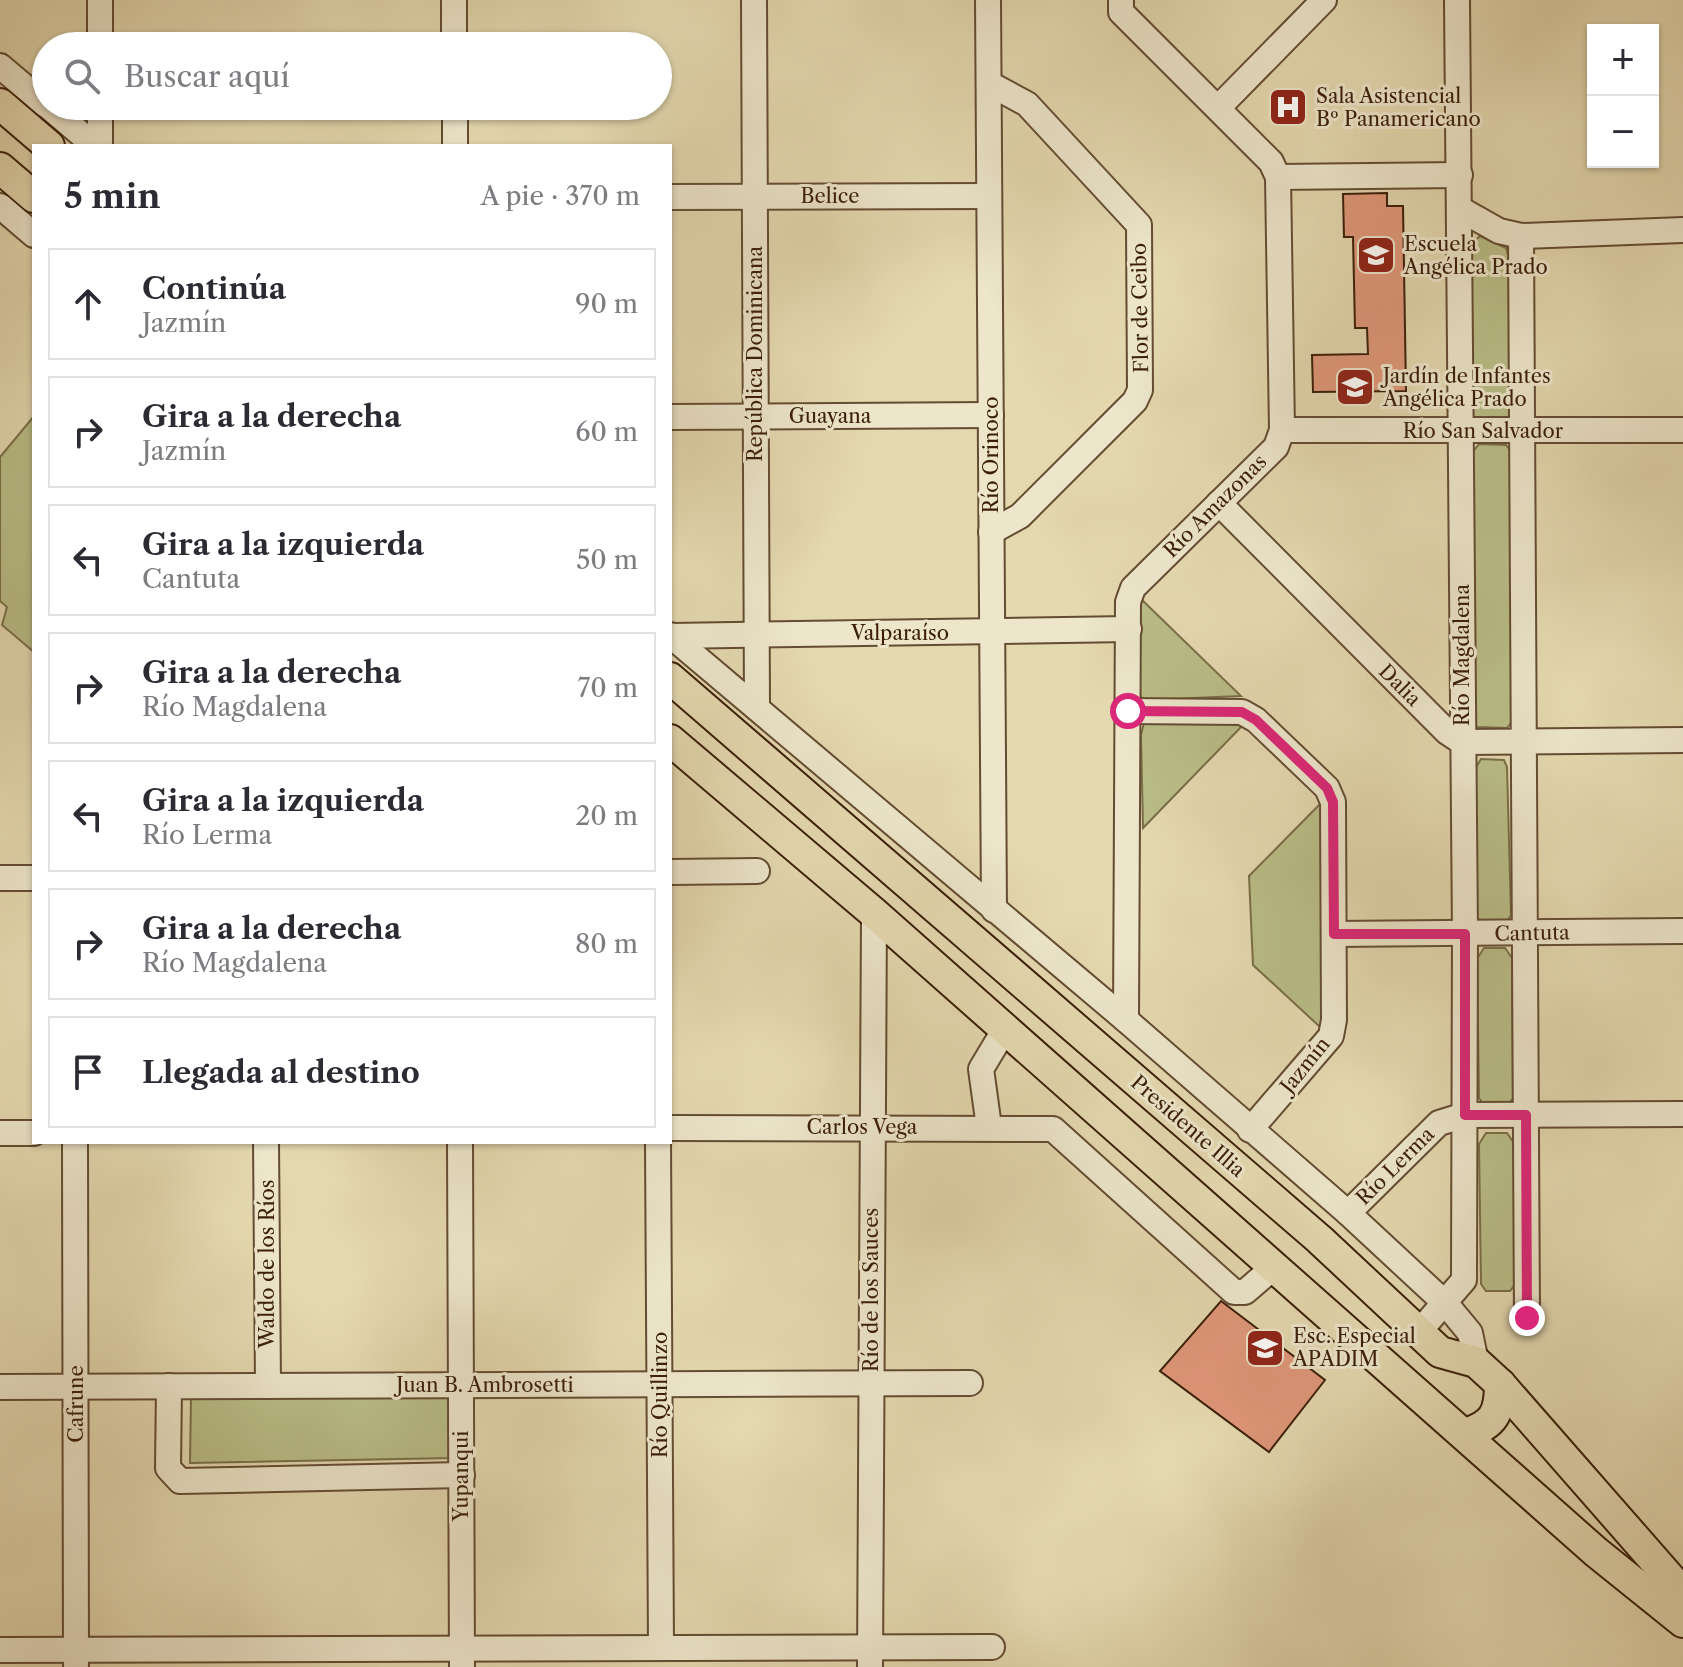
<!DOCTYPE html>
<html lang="es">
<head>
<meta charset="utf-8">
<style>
  body { margin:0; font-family:"Libre Caslon Text",serif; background:#f7f7f7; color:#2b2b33 }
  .controls { position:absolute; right:24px; top:24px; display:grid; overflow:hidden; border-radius:0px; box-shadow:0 2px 6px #0004 }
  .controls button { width:72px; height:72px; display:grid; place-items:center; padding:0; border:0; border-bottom:2px solid #e1e1e2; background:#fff; color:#2b2b33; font:40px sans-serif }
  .stop { position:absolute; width:24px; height:24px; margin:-18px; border:6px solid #db2777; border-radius:50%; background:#fff }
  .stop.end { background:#db2777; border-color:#fff; box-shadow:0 2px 8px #0008 }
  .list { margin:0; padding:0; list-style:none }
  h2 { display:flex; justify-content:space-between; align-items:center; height:104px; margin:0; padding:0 32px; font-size:34px }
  h2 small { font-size:26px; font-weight:400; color:#7c7c81 }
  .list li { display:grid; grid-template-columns:52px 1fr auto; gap:24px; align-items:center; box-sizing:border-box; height:112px; margin:0 16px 16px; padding:0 16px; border:2px solid #e1e1e2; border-radius:0px }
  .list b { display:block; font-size:30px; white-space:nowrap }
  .list p { margin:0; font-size:26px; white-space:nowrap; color:#7c7c81 }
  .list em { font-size:26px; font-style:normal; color:#7c7c81 }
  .icon { flex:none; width:44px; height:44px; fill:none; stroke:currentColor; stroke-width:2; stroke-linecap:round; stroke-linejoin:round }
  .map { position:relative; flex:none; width:1683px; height:1667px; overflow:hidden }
  .search { position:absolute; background:#fff; box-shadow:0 2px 6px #0004; left:32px; top:32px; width:640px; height:88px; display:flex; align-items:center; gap:20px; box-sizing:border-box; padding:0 28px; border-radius:44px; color:#7c7c81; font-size:30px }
  .panel { position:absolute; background:#fff; box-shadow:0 2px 6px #0004; left:32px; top:144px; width:640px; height:1000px; border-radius:0px }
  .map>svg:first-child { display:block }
  .green { fill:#b9bd87; stroke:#7a6e48; stroke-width:2 }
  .building { fill:#df9779; stroke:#3a1e08; stroke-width:2 }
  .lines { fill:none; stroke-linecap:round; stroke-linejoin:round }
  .minor-casing { stroke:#644c32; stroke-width:28 }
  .major-casing { stroke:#3a1e08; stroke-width:34 }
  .minor { stroke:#ede6cb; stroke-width:24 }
  .major { stroke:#e4d8af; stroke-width:30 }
  .route { stroke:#db2777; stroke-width:10 }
  .labels { text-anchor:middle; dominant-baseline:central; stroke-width:6; stroke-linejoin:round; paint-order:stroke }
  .poi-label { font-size:20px; fill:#3a1e08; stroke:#ede6cb; text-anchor:start }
  .street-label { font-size:20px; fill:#3a1e08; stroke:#ede6cb }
</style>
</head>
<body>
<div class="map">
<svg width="1683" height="1667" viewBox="0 0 1683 1667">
  <rect width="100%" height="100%" fill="#e4d8af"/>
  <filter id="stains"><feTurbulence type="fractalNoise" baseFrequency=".0025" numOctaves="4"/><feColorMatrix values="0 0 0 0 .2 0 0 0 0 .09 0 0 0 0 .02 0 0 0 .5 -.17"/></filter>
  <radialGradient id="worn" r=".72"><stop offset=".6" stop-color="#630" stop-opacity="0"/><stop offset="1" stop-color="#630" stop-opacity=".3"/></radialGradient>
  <g class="green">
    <path d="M1480 236 1506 248 1510 261 1512 417 1507 423H1477L1472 415 1471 244Z"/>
    <path d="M34 416V652L2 625 7 607 0 601V457Z"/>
    <path d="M1479 444 1506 445 1512 452 1513 721 1507 728 1477 727 1471 722 1472 453Z"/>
    <path d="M1140 598 1241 696 1143 700 1139 693Z"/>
    <path d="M1233 717 1243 725 1143 828 1141 735 1144 723Z"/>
    <path d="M1481 759 1504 760 1507 767 1511 915 1506 923H1482L1476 916 1475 769Z"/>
    <path d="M1322 802 1324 1013 1320 1027 1253 965 1249 876Z"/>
    <path d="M1484 948H1505L1512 958 1513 1098 1508 1105H1484L1479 1098 1477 959Z"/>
    <path d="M1486 1133H1507L1514 1143 1516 1283 1510 1291H1486L1481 1284 1479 1144Z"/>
    <path d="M450 1396 453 1458 190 1463 191 1398Z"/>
  </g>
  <g class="building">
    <path d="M1387 193V206H1403L1406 391 1313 392 1312 355 1368 354 1367 328H1355L1353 237H1344L1343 194Z"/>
    <path d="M1221 1301 1325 1380 1269 1452 1160 1371Z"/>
  </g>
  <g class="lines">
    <defs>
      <g id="minor">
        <path d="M454 0V46"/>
        <path d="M754 0 757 708"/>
        <path d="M988 0 994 910"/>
        <path d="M1121 0V12L1271 162 1278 177 1282 430 1276 447 1133 588 1128 602 1126 1020"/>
        <path d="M100 46V0"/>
        <path d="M0 66 46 105"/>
        <path d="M990 84 1027 104 1139 225 1140 390 1135 401 1020 516 991 532"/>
        <path d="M48 106 95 146"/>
        <path d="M455 106V146"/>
        <path d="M1218 108 1324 0"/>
        <path d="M100 146V106"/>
        <path d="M1278 177 1460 175"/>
        <path d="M670 197 989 196"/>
        <path d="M0 206 34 235"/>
        <path d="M1460 209 1499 231 1521 236 1683 230"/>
        <path d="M1521 236 1527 1318"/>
        <path d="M670 417 991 415"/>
        <path d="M1282 430H1683"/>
        <path d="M1219 503 1447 732 1462 742 1683 740"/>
        <path d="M670 635 1126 1020 1348 1213 1446 1304 1470 1333 1476 1362"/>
        <path d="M671 636 1129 629"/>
        <path d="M1128 711 1242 712 1256 720 1327 788 1333 802 1334 1020 1331 1036 1250 1130"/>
        <path d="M670 872 757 871"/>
        <path d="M0 878H34"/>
        <path d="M1334 934 1683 931"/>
        <path d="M989 1127 981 1069 1005 1029"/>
        <path d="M670 1128 1053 1129 1234 1292H1245L1274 1267"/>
        <path d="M0 1133H34"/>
        <path d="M75 1142 76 1665"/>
        <path d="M266 1142 268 1386"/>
        <path d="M460 1142 462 1667"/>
        <path d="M658 1142 661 1648"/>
        <path d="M1348 1213 1439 1123 1465 1115 1683 1114"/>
        <path d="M1418 1333 1464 1280 1465 934 1457 0"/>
        <path d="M169 1386 168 1468 180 1481 462 1475"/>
        <path d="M0 1387 970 1383"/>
        <path d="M0 1650 992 1647"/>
        <path d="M870 1667 874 913"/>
      </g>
      <g id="major">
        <path d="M0 104 49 146"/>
        <path d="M0 168 34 197"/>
        <path d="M670 678 1319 1239 1440 1352 1476 1362 1500 1384 1683 1593"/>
        <path d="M670 740 874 913 1596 1552 1683 1622"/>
        <path d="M1465 1434C1494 1425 1500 1413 1500 1384"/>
      </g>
    </defs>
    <use href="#minor" class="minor-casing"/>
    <use href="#major" class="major-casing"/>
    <use href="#minor" class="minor"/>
    <use href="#major" class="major"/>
  </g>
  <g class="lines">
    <path class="route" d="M1128 711 1242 712 1256 720 1327 788 1333 802 1334 934H1465V1115H1526L1527 1318"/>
  </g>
  <defs>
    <symbol id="hospital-square" viewBox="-11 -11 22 22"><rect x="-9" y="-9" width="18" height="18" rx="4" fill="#8f2418" stroke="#ede6cb"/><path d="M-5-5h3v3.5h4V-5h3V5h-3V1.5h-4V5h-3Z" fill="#fff"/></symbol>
    <symbol id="school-square" viewBox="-11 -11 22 22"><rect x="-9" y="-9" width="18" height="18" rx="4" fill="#8f2418" stroke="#ede6cb"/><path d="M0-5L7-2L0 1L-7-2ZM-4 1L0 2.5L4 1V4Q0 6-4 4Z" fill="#fff"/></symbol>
  </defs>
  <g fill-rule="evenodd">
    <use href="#hospital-square" x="1266" y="85" width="44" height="44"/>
    <use href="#school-square" x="1354" y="233" width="44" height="44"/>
    <use href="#school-square" x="1333" y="365" width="44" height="44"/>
    <use href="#school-square" x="1243" y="1326" width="44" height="44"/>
  </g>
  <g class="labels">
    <g class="poi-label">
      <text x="1316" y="96">Sala Asistencial<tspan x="1316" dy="23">Bº Panamericano</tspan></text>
      <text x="1404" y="244">Escuela<tspan x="1404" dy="23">Angélica Prado</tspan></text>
      <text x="1383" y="376">Jardín de Infantes<tspan x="1383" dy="23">Angélica Prado</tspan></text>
      <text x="1293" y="1336">Esc. Especial<tspan x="1293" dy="23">APADIM</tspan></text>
    </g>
    <g class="street-label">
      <text x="830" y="196">Belice</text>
      <text transform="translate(1140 308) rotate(-91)">Flor de Ceibo</text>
      <text transform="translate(755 354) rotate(-90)">República Dominicana</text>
      <text x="830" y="416">Guayana</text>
      <text x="1483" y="431">Río San Salvador</text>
      <text transform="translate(991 455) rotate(-90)">Río Orinoco</text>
      <text transform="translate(1215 506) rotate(-45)">Río Amazonas</text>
      <text x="900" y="633">Valparaíso</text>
      <text transform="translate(1462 655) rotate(-90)">Río Magdalena</text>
      <text transform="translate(1400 685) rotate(45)">Dalia</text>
      <text transform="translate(1532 933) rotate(-1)">Cantuta</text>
      <text transform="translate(1305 1065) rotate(-51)">Jazmín</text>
      <text transform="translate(1188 1126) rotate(41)">Presidente Illia</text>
      <text x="862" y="1127">Carlos Vega</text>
      <text transform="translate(1395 1166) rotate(-45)">Río Lerma</text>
      <text transform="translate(267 1264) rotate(-90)">Waldo de los Ríos</text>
      <text transform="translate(871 1290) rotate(-90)">Río de los Sauces</text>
      <text x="485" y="1385">Juan B. Ambrosetti</text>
      <text transform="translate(660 1395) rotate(-90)">Río Quillinzo</text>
      <text transform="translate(76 1404) rotate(-90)">Cafrune</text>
      <text transform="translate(461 1476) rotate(-90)">Yupanqui</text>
    </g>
  </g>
  <rect width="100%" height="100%" filter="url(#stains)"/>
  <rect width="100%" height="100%" fill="url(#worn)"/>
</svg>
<div class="controls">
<button>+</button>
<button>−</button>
</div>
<div class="stop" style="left:1128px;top:711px"></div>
<div class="stop end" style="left:1527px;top:1318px"></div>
<div class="search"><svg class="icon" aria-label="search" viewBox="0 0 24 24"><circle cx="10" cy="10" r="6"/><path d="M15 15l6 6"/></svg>Buscar aquí</div>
<section class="panel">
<h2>5 min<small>A pie · 370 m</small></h2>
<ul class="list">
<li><svg class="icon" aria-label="ahead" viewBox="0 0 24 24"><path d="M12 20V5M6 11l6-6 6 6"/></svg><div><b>Continúa</b><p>Jazmín</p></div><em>90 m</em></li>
<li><svg class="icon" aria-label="right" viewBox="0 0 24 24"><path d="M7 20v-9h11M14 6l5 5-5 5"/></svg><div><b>Gira a la derecha</b><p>Jazmín</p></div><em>60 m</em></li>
<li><svg class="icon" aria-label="left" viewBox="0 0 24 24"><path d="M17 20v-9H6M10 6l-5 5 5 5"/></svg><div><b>Gira a la izquierda</b><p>Cantuta</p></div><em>50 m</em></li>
<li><svg class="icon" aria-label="right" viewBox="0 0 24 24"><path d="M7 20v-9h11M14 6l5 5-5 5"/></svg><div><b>Gira a la derecha</b><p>Río Magdalena</p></div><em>70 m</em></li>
<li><svg class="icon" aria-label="left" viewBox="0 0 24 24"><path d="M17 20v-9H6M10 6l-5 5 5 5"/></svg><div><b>Gira a la izquierda</b><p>Río Lerma</p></div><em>20 m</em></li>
<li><svg class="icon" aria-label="right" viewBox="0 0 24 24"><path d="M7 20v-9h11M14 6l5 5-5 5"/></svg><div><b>Gira a la derecha</b><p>Río Magdalena</p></div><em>80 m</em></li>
<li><svg class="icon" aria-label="arrive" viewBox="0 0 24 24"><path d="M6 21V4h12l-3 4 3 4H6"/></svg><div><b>Llegada al destino</b></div></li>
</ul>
</section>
</div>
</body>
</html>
